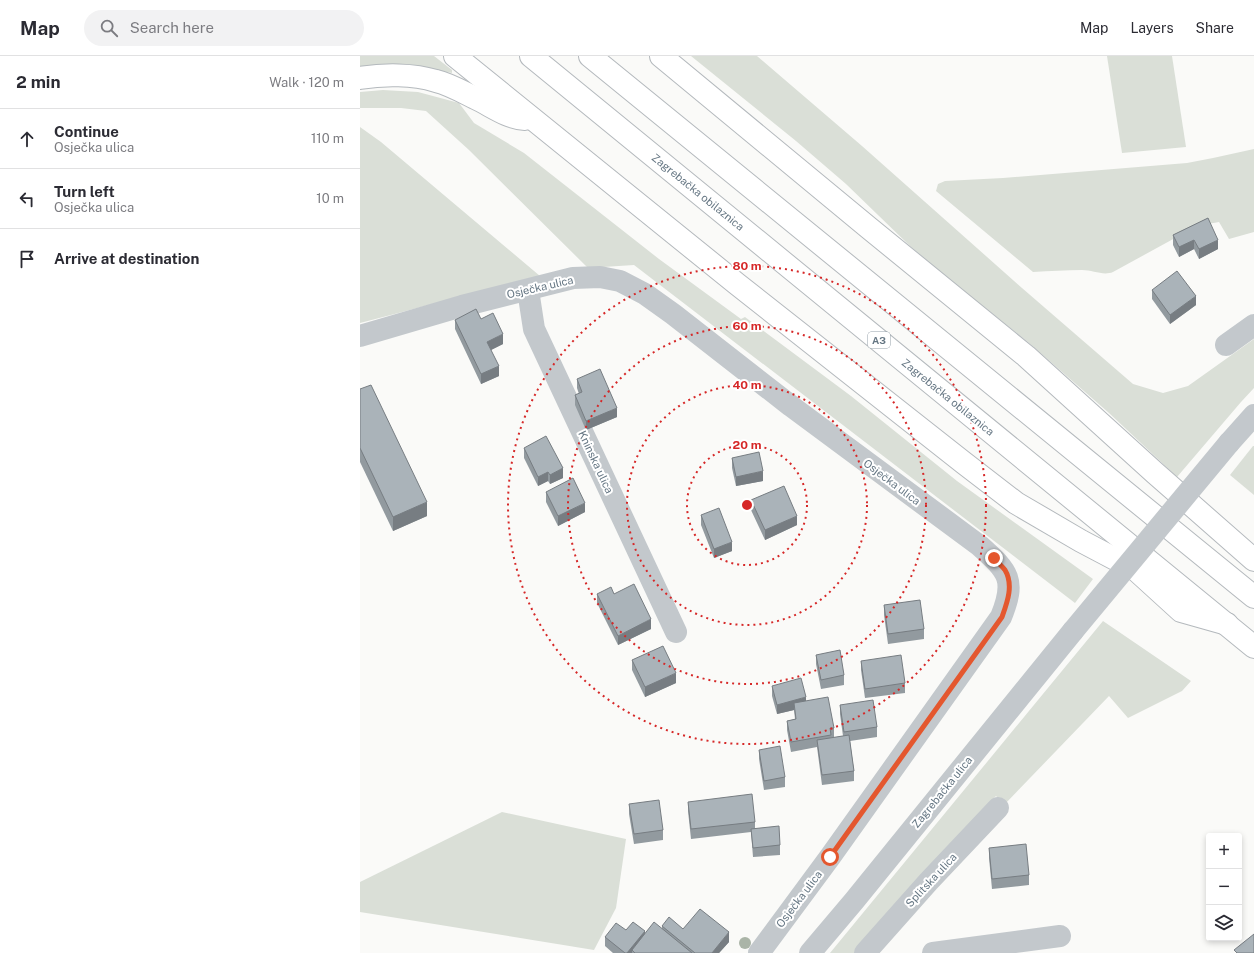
<!DOCTYPE html>
<html lang="en">
<head>
<meta charset="utf-8">
<style>
  body { margin:0; font-family:"Public Sans",sans-serif; background:#f2f2f3; color:#2b2b33 }
  .controls { position:absolute; right:12px; bottom:12px; display:grid; overflow:hidden; border-radius:4px; box-shadow:0 2px 6px #0003 }
  .controls button { width:36px; height:36px; display:grid; place-items:center; padding:0; border:0; border-bottom:1px solid #e1e1e2; background:#fff; color:#2b2b33; font:20px sans-serif }
  .stop { position:absolute; width:12px; height:12px; margin:-9px; border:3px solid #e4572e; border-radius:50%; background:#fff }
  .stop.end { background:#e4572e; border-color:#fff; box-shadow:0 1px 4px #0008 }
  .list { margin:0; padding:0; list-style:none }
  h2 { display:flex; justify-content:space-between; align-items:center; height:52px; margin:0; padding:0 16px; font-size:17px }
  h2 small { font-size:13px; font-weight:400; color:#7c7c81 }
  .list li { display:grid; grid-template-columns:26px 1fr auto; gap:12px; align-items:center; box-sizing:border-box; height:60px; padding:0 16px; border-top:1px solid #e1e1e2 }
  .list b { display:block; font-size:15px; white-space:nowrap }
  .list p { margin:0; font-size:13px; white-space:nowrap; color:#7c7c81 }
  .list em { font-size:13px; font-style:normal; color:#7c7c81 }
  .icon { flex:none; width:22px; height:22px; fill:none; stroke:currentColor; stroke-width:2; stroke-linecap:round; stroke-linejoin:round }
  .map { position:relative; flex:none; width:894px; height:897px; overflow:hidden }
  header { display:flex; align-items:center; gap:24px; box-sizing:border-box; height:56px; padding:0 20px; background:#fff; border-bottom:1px solid #e1e1e2 }
  header strong { font-size:19px }
  nav { display:flex; gap:22px; margin-inline-start:auto; font-size:14px }
  .search { width:280px; height:36px; background:#f2f2f3; display:flex; align-items:center; gap:10px; box-sizing:border-box; padding:0 14px; border-radius:22px; color:#7c7c81; font-size:15px }
  main { display:flex }
  aside { flex:1; background:#fff }
  .map>svg:first-child { display:block }
  .green { fill:#dadfd7 }
  .lines { fill:none; stroke-linecap:round; stroke-linejoin:round }
  .highway-casing { stroke:#b4b9bd; stroke-width:24 }
  .minor { stroke:#c3c8cc; stroke-width:22 }
  .highway { stroke:#fff; stroke-width:22 }
  .minor-bridge { stroke:#c3c8cc; stroke-width:22 }
  .tree { fill:#aab4a7 }
  .wall { fill:#929a9f }
  .shaded-wall { fill:#777d82 }
  .building { fill:#aab3b9; stroke:#777d82 }
  .route { stroke:#e4572e; stroke-width:5 }
  .ring { fill:none; stroke:#d62828; stroke-width:2; stroke-dasharray:2 4 }
  .labels { text-anchor:middle; dominant-baseline:central; stroke-width:4; stroke-linejoin:round; paint-order:stroke }
  .shield { fill:#fff; stroke:#939fa8; stroke-width:1 }
  .shield-label { font-size:10px; font-weight:bold; fill:#657683 }
  .street-label { font-size:11px; fill:#657683; stroke:#fff }
  .centre { fill:#d62828; stroke:#fff; stroke-width:2 }
  .ring-label { font-size:12px; text-anchor:middle; font-weight:bold; fill:#d62828; stroke:#fff; stroke-width:4; stroke-linejoin:round; paint-order:stroke }
</style>
</head>
<body>
<header>
<strong>Map</strong>
<div class="search"><svg class="icon" aria-label="search" viewBox="0 0 24 24"><circle cx="10" cy="10" r="6"/><path d="M15 15l6 6"/></svg>Search here</div>
<nav><a>Map</a><a>Layers</a><a>Share</a></nav>
</header>
<main>
<aside>
<h2>2 min<small>Walk · 120 m</small></h2>
<ul class="list">
<li><svg class="icon" aria-label="ahead" viewBox="0 0 24 24"><path d="M12 20V5M6 11l6-6 6 6"/></svg><div><b>Continue</b><p>Osječka ulica</p></div><em>110 m</em></li>
<li><svg class="icon" aria-label="left" viewBox="0 0 24 24"><path d="M17 20v-9H6M10 6l-5 5 5 5"/></svg><div><b>Turn left</b><p>Osječka ulica</p></div><em>10 m</em></li>
<li><svg class="icon" aria-label="arrive" viewBox="0 0 24 24"><path d="M6 21V4h12l-3 4 3 4H6"/></svg><div><b>Arrive at destination</b></div></li>
</ul>
</aside>
<div class="map">
<svg width="894" height="897" viewBox="0 0 894 897">
  <rect width="100%" height="100%" fill="#fafaf8"/>
  <g class="green">
    <path d="M0 0H74L92 14V17L61 11 0 13Z"/>
    <path d="M331 0H397L502 90 662 232 773 328 803 337 828 330 894 283V332L881 346 817 421 749 357 669 287 578 214 550 190 486 128 436 85Z"/>
    <path d="M747 0H812L826 91 762 97Z"/>
    <path d="M23 34 58 36 99 47 114 67 164 97 299 203 381 263 385 261 491 340 597 425 733 523 715 547 274 209 228 212 109 94 66 55 41 52H0V36Z"/>
    <path d="M0 71 21 86 180 220C120 234 60 252 0 267Z"/>
    <path d="M894 93V176L869 183 859 166 837 170 753 216C743 220 733 214 722 214 706 214 690 215 673 216L576 135 578 128 585 125 643 122 827 107 853 102Z"/>
    <path d="M893 390H894V439L870 419Z"/>
    <path d="M743 565 831 625 822 635 768 662 749 640 644 749 636 740 584 795 497 897H470Z"/>
    <path d="M142 756 266 783 256 852 234 894 0 856V826Z"/>
  </g>
  <g class="lines">
    <defs>
      <g id="highway">
        <path d="M95 0 377 228 604 407 656 447 721 485 776 514 821 555 867 568"/>
        <path d="M171 0 894 591"/>
        <path d="M230 0 894 541"/>
        <path d="M301 0 509 172 666 300 795 417 894 504"/>
        <path d="M0 22C24 18 53 18 76 25 89 28 103 36 115 42 132 50 147 62 165 63"/>
      </g>
    </defs>
    <use href="#highway" class="highway-casing"/>
    <g class="minor">
      <path d="M168 234 174 273 316 576"/>
      <path d="M0 280 102 250 213 222 240 221 260 225 285 238 313 258 431 350 620 490C649 516 656 524 641 561L470 801 399 897"/>
      <path d="M866 289 894 269"/>
      <path d="M869 387 894 359"/>
      <path d="M450 897 494 845 713 575"/>
      <path d="M505 897 569 825 638 752"/>
      <path d="M573 897 700 880"/>
    </g>
    <use href="#highway" class="highway"/>
    <path class="minor-bridge" d="M713 575 869 387"/>
  </g>
  <circle class="tree" cx="385" cy="887" r="6"/>
  <g class="wall">
    <path d="M848 162 858 193 839 203 834 193 819 201 813 189V179Z"/>
    <path d="M792 234 836 249 810 268 792 243Z"/>
    <path d="M121 263 143 288 131 294 139 320 121 328 95 273V264Z"/>
    <path d="M217 323 257 361 226 374 215 349V339L219 338 217 332Z"/>
    <path d="M0 333 67 460 33 475 0 406Z"/>
    <path d="M164 392 203 422 190 428 188 425 178 430 164 402Z"/>
    <path d="M372 402 403 425 376 430 372 412Z"/>
    <path d="M186 436 225 456 198 470 186 446Z"/>
    <path d="M391 444 437 469 405 484 391 454Z"/>
    <path d="M341 459 372 495 354 502 341 469Z"/>
    <path d="M237 538H254L291 573 258 589 237 547Z"/>
    <path d="M524 549 564 573V583L528 588 524 559Z"/>
    <path d="M456 599 484 619V629L461 633 456 608Z"/>
    <path d="M272 604 316 627 285 641 272 614Z"/>
    <path d="M501 605 545 627V637L505 642 501 614Z"/>
    <path d="M412 630 446 645 474 672V681L471 682 483 680 480 658V649L517 671V681L490 685 494 715V725L462 729 457 691 431 696 427 674V665L435 663 434 654 417 658 412 640Z"/>
    <path d="M399 694 425 721V731L404 734 399 703Z"/>
    <path d="M328 746 395 766V772L420 789V799L393 801 391 776 331 783 328 755Z"/>
    <path d="M269 748 303 774V784L274 788 269 758Z"/>
    <path d="M629 792 669 819V829L632 833 629 802Z"/>
    <path d="M302 870 323 873 369 886 359 897H253L245 890V881L266 874 285 878 302 872Z"/>
  </g>
  <g class="shaded-wall">
    <path d="M834 184V193L819 201V191Z"/>
    <path d="M858 184V193L839 203V193Z"/>
    <path d="M836 240V249L810 268V259Z"/>
    <path d="M143 278V288L127 296V286Z"/>
    <path d="M139 310V320L121 328V318Z"/>
    <path d="M257 352V361L226 374V365Z"/>
    <path d="M203 412V422L190 428V419Z"/>
    <path d="M403 415V425L376 430V421Z"/>
    <path d="M188 416V425L178 430V421Z"/>
    <path d="M67 446V460L33 475V461Z"/>
    <path d="M225 447V456L198 470V460Z"/>
    <path d="M437 460V469L405 484V474Z"/>
    <path d="M372 486V495L354 502V493Z"/>
    <path d="M291 563V573L258 589V580Z"/>
    <path d="M316 617V627L285 641V631Z"/>
    <path d="M446 641V650L434 647V654L417 658V649Z"/>
    <path d="M285 875V885L272 894V897H267Z"/>
    <path d="M369 876V886L359 897H352Z"/>
  </g>
  <g class="building">
    <path d="M848 162 858 184 839 193 834 184 819 191 813 179Z"/>
    <path d="M817 215 836 240 810 259 792 234Z"/>
    <path d="M116 253 121 263 133 257 143 278 127 286 139 310 121 318 95 264Z"/>
    <path d="M240 313 257 352 226 365 215 339 222 336 217 323Z"/>
    <path d="M11 329 67 446 33 461 0 392V333Z"/>
    <path d="M186 380 203 412 190 419 188 416 178 421 164 392Z"/>
    <path d="M399 396 403 415 376 421 372 402Z"/>
    <path d="M213 422 225 447 198 460 186 436Z"/>
    <path d="M424 430 437 460 405 474 391 444Z"/>
    <path d="M359 452 372 486 354 493 341 459Z"/>
    <path d="M274 528 291 563 258 580 237 538 251 531 254 538Z"/>
    <path d="M560 544 564 573 528 578 524 549Z"/>
    <path d="M303 590 316 617 285 631 272 604Z"/>
    <path d="M480 594 484 619 461 624 456 599Z"/>
    <path d="M541 599 545 627 505 633 501 605Z"/>
    <path d="M441 622 446 641 417 649 412 630Z"/>
    <path d="M468 641 474 672H470L471 679 431 686 427 665 436 663 434 647Z"/>
    <path d="M513 644 517 671 484 676 480 649Z"/>
    <path d="M489 679 494 715 462 719 457 684Z"/>
    <path d="M420 690 425 721 404 725 399 694Z"/>
    <path d="M392 738 395 766 331 773 328 746Z"/>
    <path d="M299 744 303 774 274 778 269 748Z"/>
    <path d="M419 770 420 789 393 792 391 773Z"/>
    <path d="M666 788 669 819 632 823 629 792Z"/>
    <path d="M340 853 369 876 352 897H335L302 870 309 861 323 873Z"/>
    <path d="M273 866 285 875 267 897H265L245 881 256 867 266 874Z"/>
    <path d="M294 866 332 897H275L272 894Z"/>
    <path d="M894 878V897H877L874 894Z"/>
  </g>
  <g class="lines">
    <path class="route" d="M470 801 642 561C647 547 654 529 645 514 642 510 637 506 634 502"/>
  </g>
  <g class="ring">
    <circle cx="387" cy="449" r="60"/>
    <circle cx="387" cy="449" r="120"/>
    <circle cx="387" cy="449" r="179"/>
    <circle cx="387" cy="449" r="239"/>
  </g>
  <g class="labels">
    <rect class="shield" x="508" y="276" width="22" height="16" rx="3"/>
    <g class="shield-label">
      <text x="519" y="284">A3</text>
    </g>
    <g class="street-label">
      <text transform="translate(338 136) rotate(39)">Zagrebačka obilaznica</text>
      <text transform="translate(180 231) rotate(-13)">Osječka ulica</text>
      <text transform="translate(588 341) rotate(39)">Zagrebačka obilaznica</text>
      <text transform="translate(236 406) rotate(65)">Kninska ulica</text>
      <text transform="translate(532 426) rotate(37)">Osječka ulica</text>
      <text transform="translate(582 736) rotate(-51)">Zagrebačka ulica</text>
      <text transform="translate(571 824) rotate(-47)">Splitska ulica</text>
      <text transform="translate(439 843) rotate(-53)">Osječka ulica</text>
    </g>
  </g>
  <circle cx="387" cy="449" r="6" class="centre"/>
  <g class="ring-label">
    <text x="387" y="214">80 m</text>
    <text x="387" y="274">60 m</text>
    <text x="387" y="333">40 m</text>
    <text x="387" y="393">20 m</text>
  </g>
</svg>
<div class="controls">
<button>+</button>
<button>−</button>
<button><svg class="icon" aria-label="layers" viewBox="0 0 24 24"><path d="M12 4l9 5-9 5-9-5zM3 14l9 5 9-5"/></svg></button>
</div>
<div class="stop" style="left:470px;top:801px"></div>
<div class="stop end" style="left:634px;top:502px"></div>
</div>
</main>
</body>
</html>
